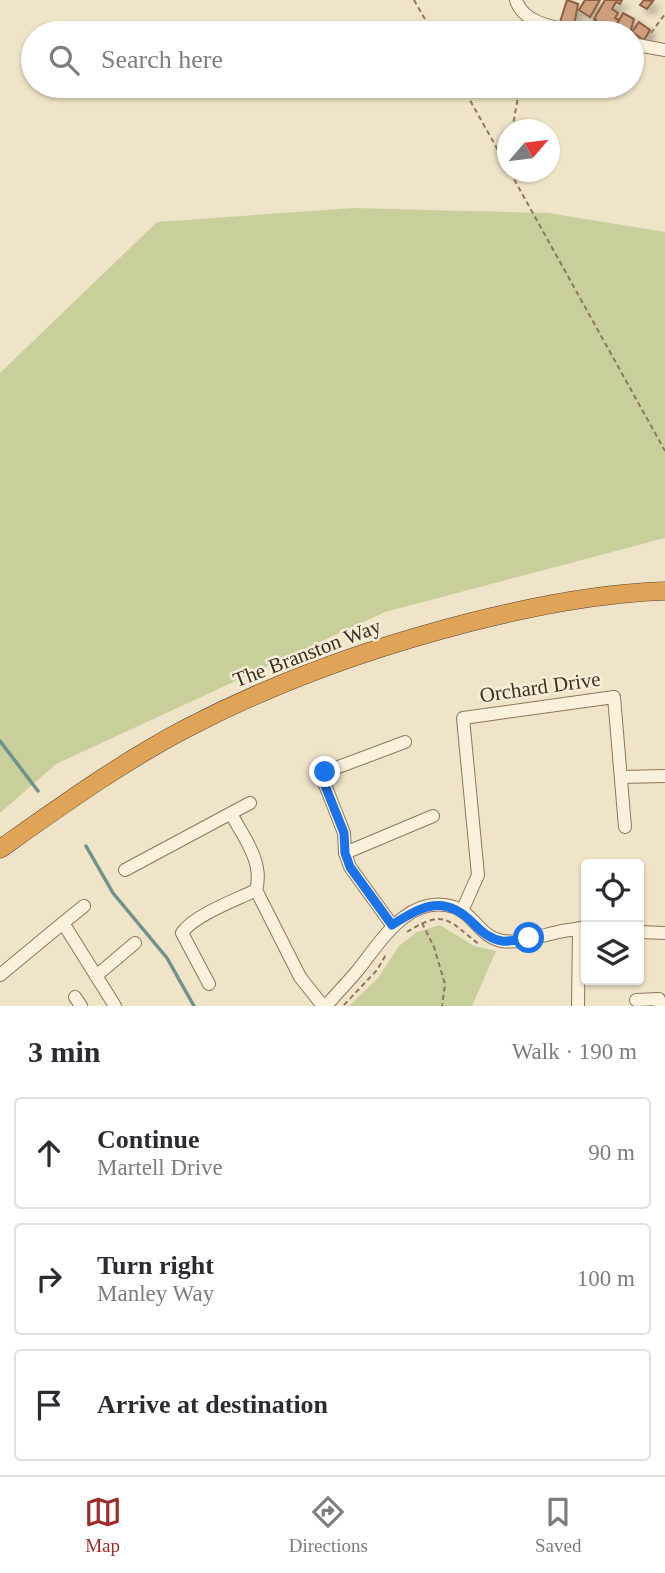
<!DOCTYPE html>
<html lang="en">
<head>
<meta charset="utf-8">
<style>
  body { margin:0; font-family:Georgia,serif; background:#f2f2f3; color:#2b2b33 }
  .controls { position:absolute; right:21px; bottom:21px; display:grid; overflow:hidden; border-radius:7px; box-shadow:0 2px 5px #0004 }
  .controls button { width:63px; height:63px; display:grid; place-items:center; padding:0; border:0; border-bottom:2px solid #e1e1e2; background:#fff; color:#2b2b33; font:35px sans-serif }
  .compass { position:absolute; left:497px; top:119px; width:63px; height:63px; border-radius:50%; background:#fff; box-shadow:0 2px 5px #0004; rotate:62deg }
  .stop { position:absolute; width:21px; height:21px; margin:-16px; border:5px solid #1a73e8; border-radius:50%; background:#fff }
  .stop.end { background:#1a73e8; border-color:#fff; box-shadow:0 2px 7px #0008 }
  .list { margin:0; padding:0; list-style:none }
  h2 { display:flex; justify-content:space-between; align-items:center; height:91px; margin:0; padding:0 28px; font-size:30px }
  h2 small { font-size:23px; font-weight:400; color:#7c7c81 }
  .list li { display:grid; grid-template-columns:46px 1fr auto; gap:21px; align-items:center; box-sizing:border-box; height:112px; margin:0 14px 14px; padding:0 14px; border:2px solid #e1e1e2; border-radius:7px }
  .list b { display:block; font-size:26px; white-space:nowrap }
  .list p { margin:0; font-size:23px; white-space:nowrap; color:#7c7c81 }
  .list em { font-size:23px; font-style:normal; color:#7c7c81 }
  .icon { flex:none; width:38px; height:38px; fill:none; stroke:currentColor; stroke-width:2; stroke-linecap:round; stroke-linejoin:round }
  .map { position:relative; flex:none; width:665px; height:1006px; overflow:hidden }
  .search { position:absolute; background:#fff; box-shadow:0 2px 5px #0004; left:21px; right:21px; top:21px; height:77px; display:flex; align-items:center; gap:18px; box-sizing:border-box; padding:0 24px; border-radius:38px; color:#7c7c81; font-size:26px }
  .sheet { height:469px; background:#fff }
  nav { display:flex; justify-content:space-around; align-items:center; box-sizing:border-box; height:98px; border-top:2px solid #e1e1e2; background:#fff; font-size:19px; color:#7c7c81 }
  nav a { display:grid; justify-items:center; gap:4px }
  nav .on { color:#9e2a2b }
  .map>svg:first-child { display:block }
  .green { fill:#c9cf9b }
  .lines { fill:none; stroke-linecap:round; stroke-linejoin:round }
  .stream { stroke:#6f938a; stroke-width:3.5 }
  .building { fill:#cf9f7d; stroke:#8d5f41; stroke-width:2; filter:url(#shadow) }
  .minor-casing { stroke:#8d765c; stroke-width:14 }
  .highway-casing { stroke:#5b4430; stroke-width:19 }
  .path { stroke:#8d765c; stroke-width:2; stroke-dasharray:5 3.5; stroke-linecap:butt }
  .minor { stroke:#faf1dc; stroke-width:12 }
  .highway { stroke:#e0a458; stroke-width:18 }
  .route { stroke:#1a73e8; stroke-width:9 }
  .labels { text-anchor:middle; dominant-baseline:central; stroke-width:5; stroke-linejoin:round; paint-order:stroke }
  .street-label { font-size:21px; fill:#3d2e20; stroke:#f7eed8 }
</style>
</head>
<body>
<div class="map">
<svg width="665" height="1006" viewBox="0 0 665 1006">
  <defs>
    <filter id="shadow"><feDropShadow dx="5.5" dy="5.5" stdDeviation="3.5" flood-color="#0004"/></filter>
  </defs>
  <rect width="100%" height="100%" fill="#f0e4c8"/>
  <g class="green">
    <path d="M353 208 548 213 665 232V538L385 612 56 764 0 813V373L157 222Z"/>
    <path d="M440 925 474 946 496 951 472 1006H349L378 978 399 946 417 932Z"/>
  </g>
  <g class="lines">
    <g class="stream">
      <path d="M0 741 38 791"/>
      <path d="M86 846 113 893 167 958 194 1006"/>
    </g>
  </g>
  <g class="building">
    <path d="M567 0 578 4 574 26 560 22Z"/>
    <path d="M585 0H600L590 17 579 10Z"/>
    <path d="M605 0H622L620 4 616 2 612 9 618 13 615 18 619 20 611 33 594 23 596 20 594 19Z"/>
    <path d="M644 0 653 1 647 9 640 5Z"/>
    <path d="M623 13 634 19 630 33H619L614 30Z"/>
    <path d="M639 22 650 30 644 40 632 32Z"/>
  </g>
  <g class="lines">
    <defs>
      <g id="minor">
        <path d="M516 0C524 26 561 28 584 33"/>
        <path d="M632 44 665 50"/>
        <path d="M621 777 665 776"/>
        <path d="M231 814C244 837 264 863 256 890L300 977 323 1006"/>
        <path d="M345 853 433 816"/>
        <path d="M125 870 250 803"/>
        <path d="M462 911 478 875 463 718 614 697 625 827"/>
        <path d="M63 923 84 906"/>
        <path d="M392 925 350 867 345 853 344 833 322 777 325 772 405 742"/>
        <path d="M639 932 665 933"/>
        <path d="M0 975 63 923 115 1006"/>
        <path d="M96 976 135 943"/>
        <path d="M209 984 182 933C194 915 236 900 256 890"/>
        <path d="M75 997 81 1006"/>
        <path d="M636 1000 659 999 660 1006"/>
        <path d="M326 1006C336 994 348 982 358 970 381 941 409 893 454 907 474 914 480 937 502 941 527 945 558 927 586 929"/>
        <path d="M578 1006 579 928"/>
      </g>
      <path id="highway" d="M0 849C61 806 122 762 187 728 277 681 373 647 471 622 534 606 600 593 665 591"/>
    </defs>
    <use href="#minor" class="minor-casing"/>
    <use href="#highway" class="highway-casing"/>
    <g class="path">
      <path d="M414 0 433 33"/>
      <path d="M651 33 665 14"/>
      <path d="M462 86 508 168"/>
      <path d="M512 130 520 86"/>
      <path d="M505 163 508 150"/>
      <path d="M510 172 665 451"/>
      <path d="M422 923 434 947 445 984 442 1006"/>
      <path d="M407 932C446 907 449 922 480 945"/>
      <path d="M344 1005 377 970 387 953"/>
    </g>
    <use href="#minor" class="minor"/>
    <use href="#highway" class="highway"/>
  </g>
  <g class="lines">
    <path class="route" d="M325 772 322 778 344 833 345 853 350 867 392 925C423 905 445 894 474 924 482 932 490 939 502 941 510 942 521 939 529 938"/>
  </g>
  <g class="labels">
    <g class="street-label">
      <text transform="translate(307 653) rotate(-21)">The Branston Way</text>
      <text transform="translate(540 687) rotate(-8)">Orchard Drive</text>
    </g>
  </g>
</svg>
<div class="controls">
<button><svg class="icon" aria-label="locate" viewBox="0 0 24 24"><circle cx="12" cy="12" r="6"/><path d="M12 2v4M12 18v4M2 12h4M18 12h4"/></svg></button>
<button><svg class="icon" aria-label="layers" viewBox="0 0 24 24"><path d="M12 4l9 5-9 5-9-5zM3 14l9 5 9-5"/></svg></button>
</div>
<svg class="compass" viewBox="-18 -18 36 36"><path d="M0-13l5 13h-10z" fill="#e53935"/><path d="M0 13l5-13h-10z" fill="#7c7c81"/></svg>
<div class="stop" style="left:529px;top:938px"></div>
<div class="stop end" style="left:325px;top:772px"></div>
<div class="search"><svg class="icon" aria-label="search" viewBox="0 0 24 24"><circle cx="10" cy="10" r="6"/><path d="M15 15l6 6"/></svg>Search here</div>
</div>
<section class="sheet">
<h2>3 min<small>Walk · 190 m</small></h2>
<ul class="list">
<li><svg class="icon" aria-label="ahead" viewBox="0 0 24 24"><path d="M12 20V5M6 11l6-6 6 6"/></svg><div><b>Continue</b><p>Martell Drive</p></div><em>90 m</em></li>
<li><svg class="icon" aria-label="right" viewBox="0 0 24 24"><path d="M7 20v-9h11M14 6l5 5-5 5"/></svg><div><b>Turn right</b><p>Manley Way</p></div><em>100 m</em></li>
<li><svg class="icon" aria-label="arrive" viewBox="0 0 24 24"><path d="M6 21V4h12l-3 4 3 4H6"/></svg><div><b>Arrive at destination</b></div></li>
</ul>
</section>
<nav>
<a class="on"><svg class="icon" aria-label="map" viewBox="0 0 24 24"><path d="M3 6l6-2 6 2 6-2v14l-6 2-6-2-6 2zM9 4v14M15 6v14"/></svg>Map</a>
<a><svg class="icon" aria-label="directions" viewBox="0 0 24 24"><path d="M12 3l9 9-9 9-9-9zM9 14v-3h6M13 9l2 2-2 2"/></svg>Directions</a>
<a><svg class="icon" aria-label="saved" viewBox="0 0 24 24"><path d="M7 4h10v16l-5-4-5 4z"/></svg>Saved</a>
</nav>
</body>
</html>
